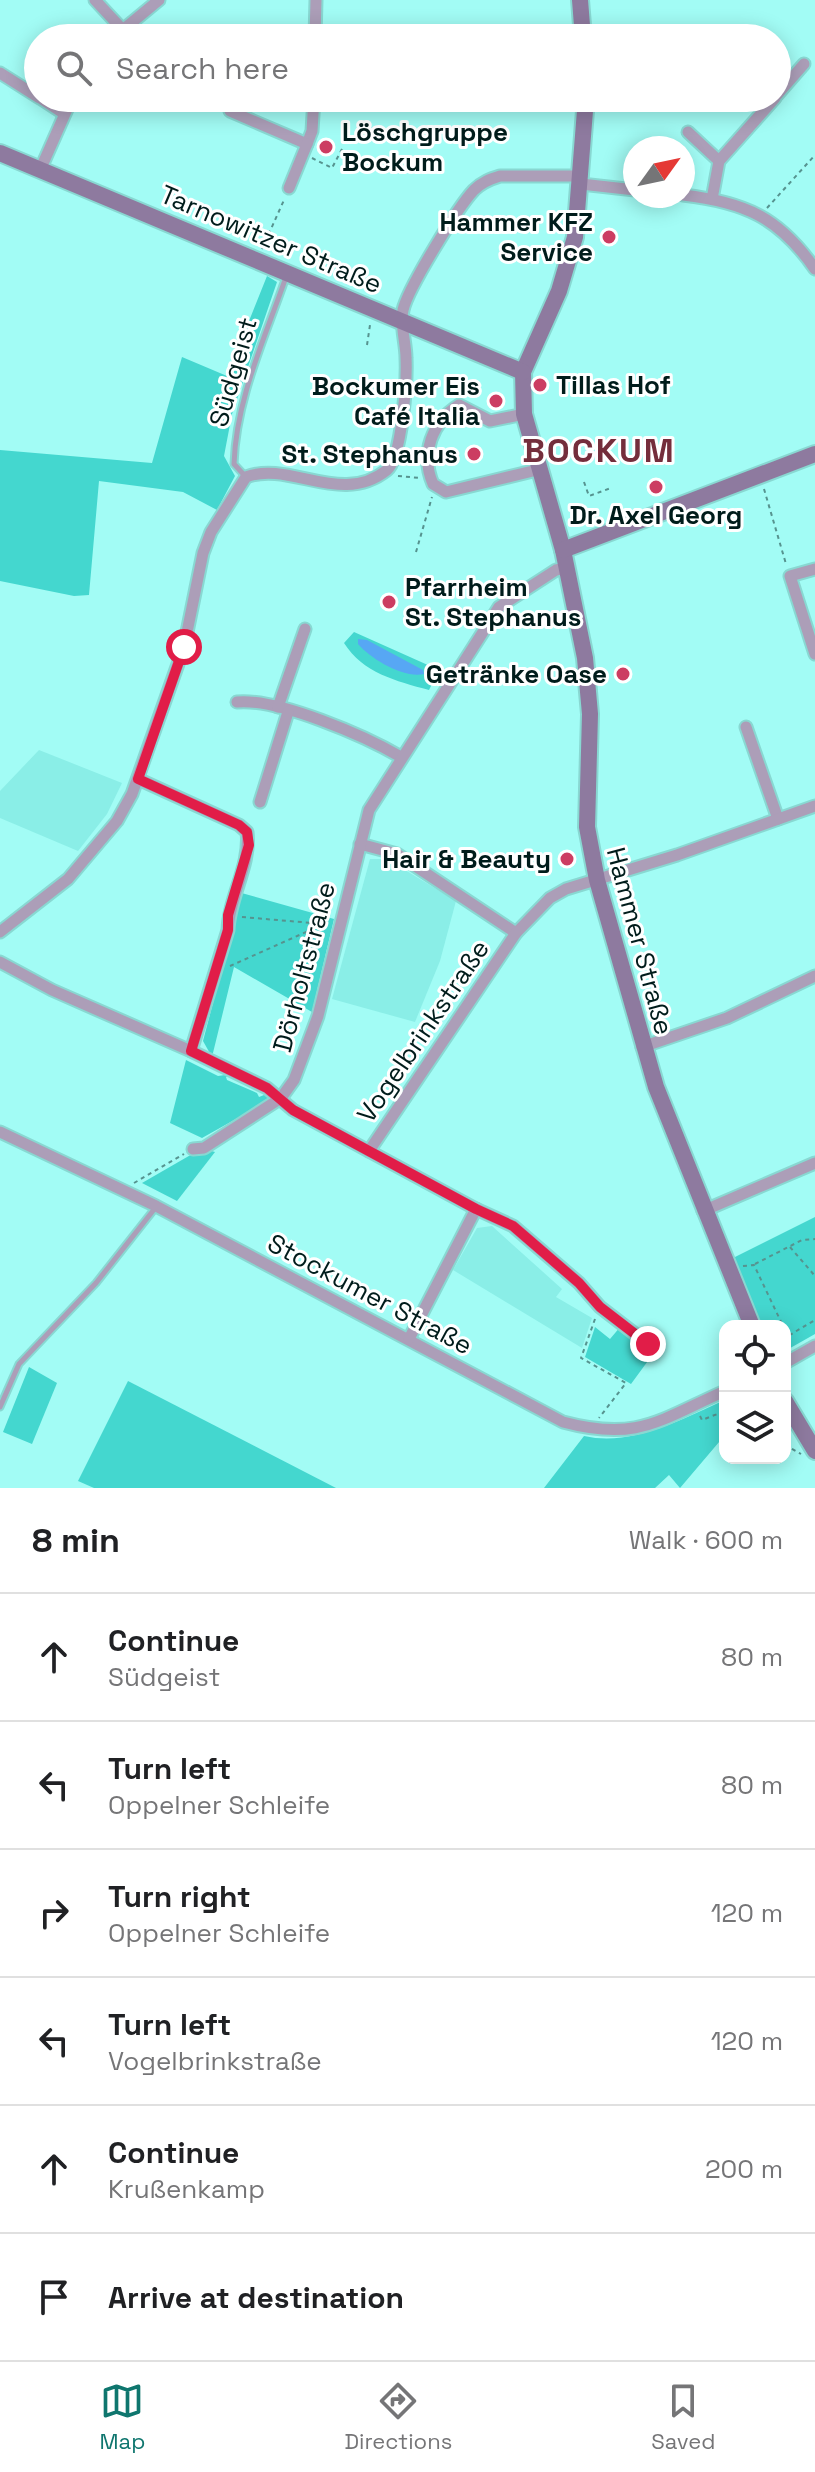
<!DOCTYPE html>
<html lang="en">
<head>
<meta charset="utf-8">
<style>
  body { margin:0; font-family:"Space Grotesk",sans-serif; background:#f2f2f2; color:#202124 }
  .controls { position:absolute; right:24px; bottom:24px; display:grid; overflow:hidden; border-radius:16px; box-shadow:0 4px 20px #0003 }
  .controls button { width:72px; height:72px; display:grid; place-items:center; padding:0; border:0; border-bottom:2px solid #e0e0e0; background:#fff; color:#202124; font:40px sans-serif }
  .compass { position:absolute; left:623px; top:136px; width:72px; height:72px; border-radius:50%; background:#fff; box-shadow:0 4px 20px #0003; rotate:57deg }
  .stop { position:absolute; width:24px; height:24px; margin:-18px; border:6px solid #e11d48; border-radius:50%; background:#fff }
  .stop.end { background:#e11d48; border-color:#fff; box-shadow:0 2px 8px #0008 }
  .list { margin:0; padding:0; list-style:none }
  h2 { display:flex; justify-content:space-between; align-items:center; height:104px; margin:0; padding:0 32px; font-size:34px }
  h2 small { font-size:26px; font-weight:400; color:#757577 }
  .list li { display:grid; grid-template-columns:52px 1fr auto; gap:24px; align-items:center; box-sizing:border-box; height:128px; padding:0 32px; border-top:2px solid #e0e0e0 }
  .list b { display:block; font-size:30px; white-space:nowrap }
  .list p { margin:0; font-size:26px; white-space:nowrap; color:#757577 }
  .list em { font-size:26px; font-style:normal; color:#757577 }
  .icon { flex:none; width:44px; height:44px; fill:none; stroke:currentColor; stroke-width:2; stroke-linecap:round; stroke-linejoin:round }
  .map { position:relative; flex:none; width:815px; height:1488px; overflow:hidden }
  .search { position:absolute; background:#fff; box-shadow:0 4px 20px #0003; left:24px; right:24px; top:24px; height:88px; display:flex; align-items:center; gap:20px; box-sizing:border-box; padding:0 28px; border-radius:44px; color:#757577; font-size:30px }
  .sheet { height:872px; background:#fff }
  nav { display:flex; justify-content:space-around; align-items:center; box-sizing:border-box; height:112px; border-top:2px solid #e0e0e0; background:#fff; font-size:22px; color:#757577 }
  nav a { display:grid; justify-items:center; gap:4px }
  nav .on { color:#0f766e }
  .map>svg:first-child { display:block }
  .built { fill:#8aeee7 }
  .green { fill:#44d7cf }
  .water { fill:#57a7f4 }
  .lines { fill:none; stroke-linecap:round; stroke-linejoin:round }
  .lane-casing { stroke:#88d8d2; stroke-width:9 }
  .street-casing { stroke:#88d8d2; stroke-width:15 }
  .secondary-casing { stroke:#88d8d2; stroke-width:20 }
  .path { stroke:#56938f; stroke-width:2; stroke-dasharray:4 4; stroke-linecap:butt }
  .lane { stroke:#ac9eb8; stroke-width:5 }
  .street { stroke:#ac9eb8; stroke-width:11 }
  .secondary { stroke:#8e7a9f; stroke-width:16 }
  .route { stroke:#e11d48; stroke-width:10 }
  .poi-dot { fill:#cc3d62; stroke:#fff; stroke-width:3 }
  .labels { text-anchor:middle; dominant-baseline:central; stroke-width:6; stroke-linejoin:round; paint-order:stroke }
  .poi-label { font-size:26px; font-weight:bold; fill:#001c1b; stroke:#fff; text-anchor:end }
  .street-label { font-size:26px; fill:#001c1b; stroke:#fff }
  .district-label { font-size:34px; font-weight:bold; letter-spacing:2px; fill:#742e3c; stroke:#fff }
</style>
</head>
<body>
<div class="map">
<svg width="815" height="1488" viewBox="0 0 815 1488">
  <rect width="100%" height="100%" fill="#a2fcf5"/>
  <g class="built">
    <path d="M39 750 122 783 107 814 78 851 0 818V791Z"/>
    <path d="M370 859H387L456 901 440 961 415 1022 332 999Z"/>
    <path d="M492 1226 562 1289 556 1297 592 1318 582 1348 453 1270 477 1228Z"/>
  </g>
  <g class="green">
    <path d="M267 276 277 282 232 414 224 456 235 476 217 510 183 492 99 481 89 595 74 596 0 581V450L152 463 182 357 227 376Z"/>
    <path d="M354 632 439 670 429 690C396 681 363 673 344 643Z"/>
    <path d="M238 892 334 919 312 1012 234 967 212 1057 203 1041 235 919Z"/>
    <path d="M186 1060 218 1076 232 1074 226 1077 227 1080 257 1093 259 1097 269 1093 268 1101 202 1138 170 1123Z"/>
    <path d="M208 1150 215 1152 177 1201 142 1183 194 1153Z"/>
    <path d="M815 1217V1334L785 1351V1326H758L729 1260Z"/>
    <path d="M621 1326 653 1354 631 1384 585 1357 595 1327 610 1339Z"/>
    <path d="M29 1367 57 1383 32 1444 3 1432Z"/>
    <path d="M128 1381 336 1488H94L78 1481Z"/>
    <path d="M725 1400V1435L680 1488 669 1475 655 1488H544L584 1436C632 1447 682 1419 725 1400Z"/>
  </g>
  <path class="water" d="M358 639 367 640 423 670 424 674C404 679 371 659 358 644Z"/>
  <g class="lines">
    <defs>
      <g id="lane">
        <path d="M246 477 234 464C236 399 265 338 286 277"/>
        <path d="M0 1407 19 1364 96 1283 156 1207"/>
      </g>
      <g id="street">
        <path d="M95 0 122 29"/>
        <path d="M113 38 159 0"/>
        <path d="M315 38 316 0"/>
        <path d="M0 73 38 97"/>
        <path d="M777 95 804 64"/>
        <path d="M40 98 63 113"/>
        <path d="M230 111 307 144 312 131 314 98"/>
        <path d="M688 132 719 161"/>
        <path d="M41 168 72 98"/>
        <path d="M581 184 635 190"/>
        <path d="M289 188 307 144"/>
        <path d="M683 195C744 202 779 217 815 269"/>
        <path d="M712 199 719 161 775 98"/>
        <path d="M524 414 490 421 459 405C432 422 420 454 433 484L446 492 537 470"/>
        <path d="M815 569 790 576 815 654"/>
        <path d="M237 702C278 698 365 736 401 757"/>
        <path d="M278 707 305 629"/>
        <path d="M746 727 778 819"/>
        <path d="M260 802 288 712"/>
        <path d="M360 844 397 854 516 933"/>
        <path d="M0 932 68 879 117 821 132 794 184 647 203 553 211 532 246 477C290 460 341 507 387 470 402 458 407 379 406 358 406 343 400 325 403 310 408 288 458 207 474 190 482 182 490 179 500 176H582"/>
        <path d="M0 962 52 990 191 1051 228 930C229 897 251 865 247 832L239 825 138 779"/>
        <path d="M642 1047 727 1018 815 976"/>
        <path d="M191 1051 267 1088 293 1110 476 1209 513 1226 579 1283 600 1307 648 1344"/>
        <path d="M0 1132 156 1206 563 1422C638 1442 659 1420 725 1391"/>
        <path d="M193 1149 204 1148 281 1098 294 1080 318 1016 369 810 499 607 556 570 566 568"/>
        <path d="M369 1151 516 933 550 898 566 889 677 855 815 806"/>
        <path d="M703 1211 815 1163"/>
        <path d="M409 1339 476 1209"/>
        <path d="M785 1363 815 1346"/>
      </g>
      <g id="secondary">
        <path d="M580 0 583 38"/>
        <path d="M586 98 575 237 559 291 523 372 524 414 563 550 585 658 590 714 587 827 597 880 656 1087 752 1326"/>
        <path d="M0 153 523 372"/>
        <path d="M563 550 815 454"/>
        <path d="M785 1401 815 1451"/>
      </g>
    </defs>
    <use href="#lane" class="lane-casing"/>
    <use href="#street" class="street-casing"/>
    <use href="#secondary" class="secondary-casing"/>
    <g class="path">
      <path d="M312 158 332 168 342 149"/>
      <path d="M767 208 815 155"/>
      <path d="M262 249 284 200"/>
      <path d="M367 345 370 325"/>
      <path d="M398 476 420 478"/>
      <path d="M584 482 589 496 611 488"/>
      <path d="M764 489 786 564"/>
      <path d="M416 552 432 497"/>
      <path d="M242 917 324 924"/>
      <path d="M230 966 324 924"/>
      <path d="M134 1183 184 1154"/>
      <path d="M790 1247 815 1276"/>
      <path d="M755 1264 802 1240 815 1239"/>
      <path d="M743 1266 754 1265 783 1326"/>
      <path d="M595 1319 581 1358 626 1383 599 1418"/>
      <path d="M785 1342 788 1336 815 1320"/>
      <path d="M700 1416 702 1420 725 1411"/>
      <path d="M785 1445 801 1454"/>
    </g>
    <use href="#lane" class="lane"/>
    <use href="#street" class="street"/>
    <use href="#secondary" class="secondary"/>
  </g>
  <g class="lines">
    <path class="route" d="M184 647 138 779 239 825 247 832 249 845 228 915V930L191 1051 267 1088 293 1110 476 1209 513 1226 579 1283 600 1307 648 1344"/>
  </g>
  <g class="poi-dot">
    <circle cx="326" cy="147" r="8"/>
    <circle cx="609" cy="237" r="8"/>
    <circle cx="540" cy="385" r="8"/>
    <circle cx="496" cy="401" r="8"/>
    <circle cx="474" cy="454" r="8"/>
    <circle cx="656" cy="487" r="8"/>
    <circle cx="389" cy="602" r="8"/>
    <circle cx="623" cy="674" r="8"/>
    <circle cx="567" cy="859" r="8"/>
  </g>
  <g class="labels">
    <g class="poi-label">
      <text x="342" y="132" text-anchor="start">Löschgruppe<tspan x="342" dy="30">Bockum</tspan></text>
      <text x="593" y="222">Hammer KFZ<tspan x="593" dy="30">Service</tspan></text>
      <text x="556" y="385" text-anchor="start">Tillas Hof</text>
      <text x="480" y="386">Bockumer Eis<tspan x="480" dy="30">Café Italia</tspan></text>
      <text x="458" y="454">St. Stephanus</text>
      <text x="656" y="515" text-anchor="middle">Dr. Axel Georg</text>
      <text x="405" y="587" text-anchor="start">Pfarrheim<tspan x="405" dy="30">St. Stephanus</tspan></text>
      <text x="607" y="674">Getränke Oase</text>
      <text x="551" y="859">Hair &amp; Beauty</text>
    </g>
    <g class="street-label">
      <text transform="translate(271 239) rotate(23)">Tarnowitzer Straße</text>
      <text transform="translate(233 372) rotate(-74)">Südgeist</text>
      <text transform="translate(640 941) rotate(75)">Hammer Straße</text>
      <text transform="translate(304 967) rotate(-75)">Dörholtstraße</text>
      <text transform="translate(423 1031) rotate(-56)">Vogelbrinkstraße</text>
      <text transform="translate(370 1294) rotate(28)">Stockumer Straße</text>
    </g>
    <g class="district-label">
      <text x="599" y="450">BOCKUM</text>
    </g>
  </g>
</svg>
<div class="controls">
<button><svg class="icon" aria-label="locate" viewBox="0 0 24 24"><circle cx="12" cy="12" r="6"/><path d="M12 2v4M12 18v4M2 12h4M18 12h4"/></svg></button>
<button><svg class="icon" aria-label="layers" viewBox="0 0 24 24"><path d="M12 4l9 5-9 5-9-5zM3 14l9 5 9-5"/></svg></button>
</div>
<svg class="compass" viewBox="-18 -18 36 36"><path d="M0-13l5 13h-10z" fill="#e53935"/><path d="M0 13l5-13h-10z" fill="#757577"/></svg>
<div class="stop" style="left:184px;top:647px"></div>
<div class="stop end" style="left:648px;top:1344px"></div>
<div class="search"><svg class="icon" aria-label="search" viewBox="0 0 24 24"><circle cx="10" cy="10" r="6"/><path d="M15 15l6 6"/></svg>Search here</div>
</div>
<section class="sheet">
<h2>8 min<small>Walk · 600 m</small></h2>
<ul class="list">
<li><svg class="icon" aria-label="ahead" viewBox="0 0 24 24"><path d="M12 20V5M6 11l6-6 6 6"/></svg><div><b>Continue</b><p>Südgeist</p></div><em>80 m</em></li>
<li><svg class="icon" aria-label="left" viewBox="0 0 24 24"><path d="M17 20v-9H6M10 6l-5 5 5 5"/></svg><div><b>Turn left</b><p>Oppelner Schleife</p></div><em>80 m</em></li>
<li><svg class="icon" aria-label="right" viewBox="0 0 24 24"><path d="M7 20v-9h11M14 6l5 5-5 5"/></svg><div><b>Turn right</b><p>Oppelner Schleife</p></div><em>120 m</em></li>
<li><svg class="icon" aria-label="left" viewBox="0 0 24 24"><path d="M17 20v-9H6M10 6l-5 5 5 5"/></svg><div><b>Turn left</b><p>Vogelbrinkstraße</p></div><em>120 m</em></li>
<li><svg class="icon" aria-label="ahead" viewBox="0 0 24 24"><path d="M12 20V5M6 11l6-6 6 6"/></svg><div><b>Continue</b><p>Krußenkamp</p></div><em>200 m</em></li>
<li><svg class="icon" aria-label="arrive" viewBox="0 0 24 24"><path d="M6 21V4h12l-3 4 3 4H6"/></svg><div><b>Arrive at destination</b></div></li>
</ul>
</section>
<nav>
<a class="on"><svg class="icon" aria-label="map" viewBox="0 0 24 24"><path d="M3 6l6-2 6 2 6-2v14l-6 2-6-2-6 2zM9 4v14M15 6v14"/></svg>Map</a>
<a><svg class="icon" aria-label="directions" viewBox="0 0 24 24"><path d="M12 3l9 9-9 9-9-9zM9 14v-3h6M13 9l2 2-2 2"/></svg>Directions</a>
<a><svg class="icon" aria-label="saved" viewBox="0 0 24 24"><path d="M7 4h10v16l-5-4-5 4z"/></svg>Saved</a>
</nav>
</body>
</html>
